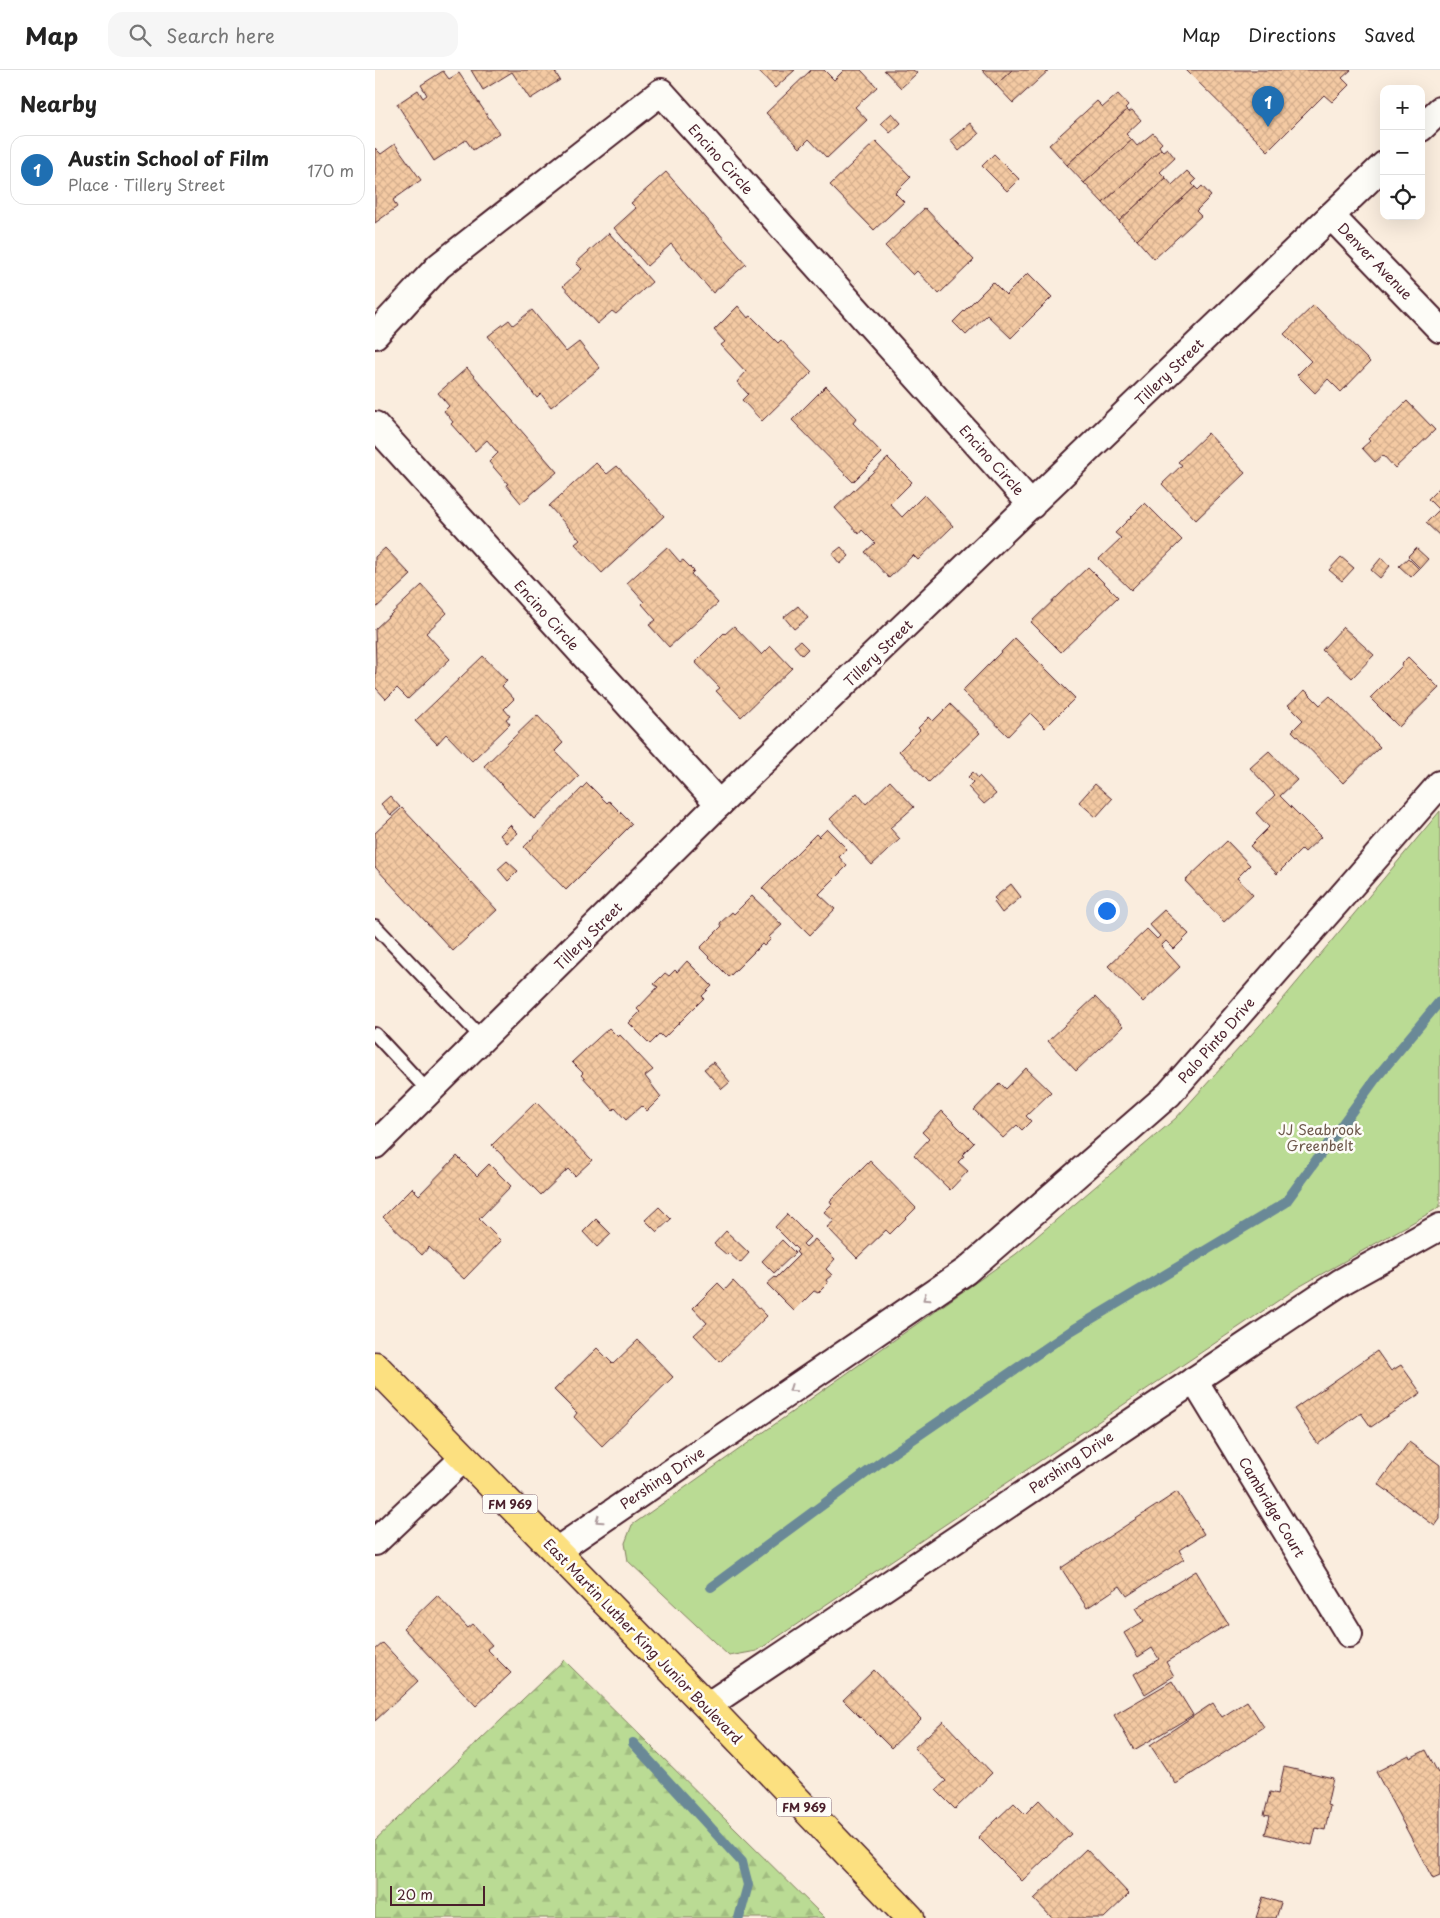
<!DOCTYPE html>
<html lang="en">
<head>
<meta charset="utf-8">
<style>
  body { margin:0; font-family:"Playpen Sans",sans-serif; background:#f6f6f6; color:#222 }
  .controls { position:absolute; right:15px; top:15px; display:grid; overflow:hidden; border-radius:10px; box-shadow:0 5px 20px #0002 }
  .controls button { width:45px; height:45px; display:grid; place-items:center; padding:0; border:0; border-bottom:1px solid #e0e0e0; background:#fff; color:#222; font:25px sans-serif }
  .scale { position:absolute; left:15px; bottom:12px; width:95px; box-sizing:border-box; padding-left:5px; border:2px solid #4a1f2b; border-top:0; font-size:14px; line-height:18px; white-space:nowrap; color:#4a1f2b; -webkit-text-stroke:4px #fdfcf7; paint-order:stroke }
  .you { position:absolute; left:731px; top:840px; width:18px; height:18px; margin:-12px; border:4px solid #fff; border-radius:50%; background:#1a73e8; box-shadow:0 0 0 8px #1a73e833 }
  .badge { display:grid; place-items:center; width:32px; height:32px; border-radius:50%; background:#1f6fb2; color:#fff; font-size:16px; font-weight:700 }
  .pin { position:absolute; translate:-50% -41px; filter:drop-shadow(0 1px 2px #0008) }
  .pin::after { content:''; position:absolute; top:26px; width:18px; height:15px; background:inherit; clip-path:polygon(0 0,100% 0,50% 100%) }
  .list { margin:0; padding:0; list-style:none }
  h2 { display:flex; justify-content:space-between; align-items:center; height:65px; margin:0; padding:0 20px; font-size:21px }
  h2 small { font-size:16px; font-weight:400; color:#767676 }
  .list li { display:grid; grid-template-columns:32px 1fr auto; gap:15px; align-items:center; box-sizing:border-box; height:70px; margin:0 10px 10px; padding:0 10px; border:1px solid #e0e0e0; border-radius:15px }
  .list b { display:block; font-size:19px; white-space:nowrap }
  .list p { margin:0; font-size:16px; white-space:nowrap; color:#767676 }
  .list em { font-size:16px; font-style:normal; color:#767676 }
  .icon { flex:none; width:28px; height:28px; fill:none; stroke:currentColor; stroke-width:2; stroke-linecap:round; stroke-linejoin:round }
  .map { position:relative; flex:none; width:1065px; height:1848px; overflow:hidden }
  header { display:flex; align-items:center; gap:30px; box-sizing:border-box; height:70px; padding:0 25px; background:#fff; border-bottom:1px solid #e0e0e0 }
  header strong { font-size:24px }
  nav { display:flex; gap:28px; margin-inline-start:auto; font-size:18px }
  .search { width:350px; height:45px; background:#f6f6f6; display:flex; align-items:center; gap:12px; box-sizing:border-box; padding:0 18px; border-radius:15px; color:#767676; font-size:19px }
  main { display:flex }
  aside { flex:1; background:#fff }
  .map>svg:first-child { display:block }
  .forest { fill:url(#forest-firs); stroke:#827d60 }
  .green { fill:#badb94; stroke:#827d60 }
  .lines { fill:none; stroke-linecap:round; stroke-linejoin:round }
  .stream { stroke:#6b8997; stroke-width:10 }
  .building { fill:url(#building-cross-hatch); stroke:#4a1f2b }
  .lane-casing { stroke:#4a1f2b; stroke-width:16 }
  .street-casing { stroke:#4a1f2b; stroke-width:30 }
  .primary-casing { stroke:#4a1f2b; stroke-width:31 }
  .lane { stroke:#fdfcf7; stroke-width:12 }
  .street { stroke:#fdfcf7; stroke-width:26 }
  .primary { stroke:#fce080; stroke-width:28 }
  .oneway { stroke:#ac999b }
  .labels { text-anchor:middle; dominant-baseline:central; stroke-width:5; stroke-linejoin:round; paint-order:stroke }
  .shield { fill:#fdfcf7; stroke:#806168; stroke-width:1 }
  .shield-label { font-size:12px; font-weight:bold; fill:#4a1f2b }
  .street-label { font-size:14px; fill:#4a1f2b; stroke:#fdfcf7 }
  .park-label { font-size:14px; fill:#6c574a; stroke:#fdfcf7 }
</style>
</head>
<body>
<header>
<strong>Map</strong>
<div class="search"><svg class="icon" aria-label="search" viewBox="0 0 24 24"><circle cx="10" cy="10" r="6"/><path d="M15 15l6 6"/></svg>Search here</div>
<nav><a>Map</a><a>Directions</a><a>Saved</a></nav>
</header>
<main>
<aside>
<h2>Nearby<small></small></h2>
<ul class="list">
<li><span class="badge">1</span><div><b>Austin School of Film</b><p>Place · Tillery Street</p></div><em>170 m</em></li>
</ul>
</aside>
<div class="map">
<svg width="1065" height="1848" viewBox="0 0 1065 1848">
  <defs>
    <pattern id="forest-firs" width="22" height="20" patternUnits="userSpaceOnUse" patternTransform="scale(1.25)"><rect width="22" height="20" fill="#badb94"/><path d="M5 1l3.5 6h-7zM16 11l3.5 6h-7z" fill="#a1bc80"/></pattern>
    <pattern id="building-cross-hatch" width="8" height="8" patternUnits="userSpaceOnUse" patternTransform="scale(1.25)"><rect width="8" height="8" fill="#f4caa3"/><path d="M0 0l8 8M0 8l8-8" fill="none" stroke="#d3ad8c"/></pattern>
  </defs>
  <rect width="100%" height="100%" fill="#faedde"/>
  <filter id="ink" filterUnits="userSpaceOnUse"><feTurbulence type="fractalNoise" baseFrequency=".02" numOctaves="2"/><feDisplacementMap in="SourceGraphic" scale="10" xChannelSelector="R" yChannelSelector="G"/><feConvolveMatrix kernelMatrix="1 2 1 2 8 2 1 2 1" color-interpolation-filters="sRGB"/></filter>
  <g filter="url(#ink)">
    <path class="forest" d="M189 1590 450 1848H0V1770Z"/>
    <path class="green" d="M1065 741V1137L922 1218 382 1581 354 1586 253 1491 250 1473 257 1455 641 1184 801 1048 903 935Z"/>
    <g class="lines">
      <g class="stream">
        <path d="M336 1517 518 1383 696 1261 910 1133 1001 1008 1065 931"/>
        <path d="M258 1673 367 1792 373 1815 364 1848"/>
      </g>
    </g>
    <g class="building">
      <path d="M96 0H179L185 10 155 29 137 2 108 20Z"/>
      <path d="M383 0H420L400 18Z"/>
      <path d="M436 0H449L459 10 469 0H486L502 17 480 37 492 50 452 88 434 69 425 78 391 43Z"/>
      <path d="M509 0H538L542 3 526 18Z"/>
      <path d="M607 0H637L621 15Z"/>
      <path d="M637 0H674L638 33 621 15Z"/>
      <path d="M811 0H976L967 8 974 15 957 32 949 25 893 81Z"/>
      <path d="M68 1 74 9 84 3 124 63 98 80 91 70 59 91 22 34 43 20 48 28 52 25 46 15Z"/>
      <path d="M743 24 753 35 750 38 752 40 692 95 674 75 722 31 728 37Z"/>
      <path d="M752 40 754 42 757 40 766 50 751 64 757 70 709 113 692 95Z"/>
      <path d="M517 43 526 53 515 63 506 53Z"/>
      <path d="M595 53 604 64 584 81 575 70Z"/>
      <path d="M778 63 787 73 784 76 786 79 728 133 709 113 757 70 762 76Z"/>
      <path d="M501 71 536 107 520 123 529 132 499 160 455 115Z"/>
      <path d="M20 74 46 110 18 130 22 137 0 153V78L6 84Z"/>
      <path d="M792 78 800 88 785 102 791 108 744 151 728 133 786 79 788 81Z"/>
      <path d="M619 84 644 109 632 121 607 96Z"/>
      <path d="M812 101 821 110 817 114 820 117 762 170 744 151 791 108 797 115Z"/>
      <path d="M291 102 371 194 338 223 296 174 272 196 239 158 261 138 256 133Z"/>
      <path d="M827 116 836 126 821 141 826 146 779 189 762 170 820 117 823 120Z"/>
      <path d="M550 138 599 190 564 224 542 201 538 205 510 176Z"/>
      <path d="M234 163 277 212 241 244 237 241 222 254 188 216 207 199 201 193Z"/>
      <path d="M653 203 677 227 636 268 612 245 591 265 578 252 618 212 631 225Z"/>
      <path d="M939 235 995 292 966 322 953 309 940 323 922 305 936 291 909 264Z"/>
      <path d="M363 236 373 248 376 246 403 273 406 270 437 302 387 351 367 330 373 324 362 312 371 302 346 275 350 272 339 260Z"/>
      <path d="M157 240 191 282 204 272 225 298 176 337 166 324 162 328 113 266 134 250 138 255Z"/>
      <path d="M92 298 182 402 146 433 131 415 133 414 114 392 123 383 112 370 100 381 76 354 78 352 69 341 74 336 63 323Z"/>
      <path d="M451 316 482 348 478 353 507 383 478 412 417 350Z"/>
      <path d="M1032 331 1060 360 1020 398 1008 385 1000 392 987 378 995 371 993 369Z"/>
      <path d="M833 363 870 403 821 450 787 414 807 395 803 392Z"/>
      <path d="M513 388 537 412 515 434 527 447 549 425 578 456 543 490 538 485 514 508 490 482 500 473 487 460 484 464 460 438Z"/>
      <path d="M221 393 232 404 242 396 289 446 227 503 200 474 205 470 174 436Z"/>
      <path d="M1065 417V466L1051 453 1064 440 1053 429Z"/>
      <path d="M770 433 807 470 756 520 724 489 746 468 740 463Z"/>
      <path d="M292 477 305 492 308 490 319 501 316 504 343 533 294 577 274 555 281 550 267 534 269 532 252 513Z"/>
      <path d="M466 477 474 486 465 494 457 484Z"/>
      <path d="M10 478 36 505 0 539V487Z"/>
      <path d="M1041 478 1053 489 1045 498 1033 486Z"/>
      <path d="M966 487 979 498 967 511 954 500Z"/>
      <path d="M1006 488 1015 496 1005 508 996 500Z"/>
      <path d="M1033 488 1044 499 1036 507 1024 496Z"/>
      <path d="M713 497 743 527 686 582 656 552Z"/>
      <path d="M47 515 72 543 51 563 75 589 33 629 22 618 11 629 0 617 1 597 0 559Z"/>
      <path d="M423 536 433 548 419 559 409 547Z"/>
      <path d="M359 556 387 585 396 576 417 598 366 647 341 621 345 618 320 592 349 563 350 564Z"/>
      <path d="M968 557 999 585 977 608 947 580Z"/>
      <path d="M640 568 700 628 670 658 655 643 633 666 587 621Z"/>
      <path d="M425 571 433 579 427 585 419 576Z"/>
      <path d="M108 586 132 611 127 616 139 629 129 639 135 646 131 649 135 654 97 691 71 664 62 674 40 651Z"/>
      <path d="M1033 587 1064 618 1024 657 995 628 1027 596 1026 594Z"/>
      <path d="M930 620 945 635 955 626 1005 677 968 713 917 661 928 650 913 635Z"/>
      <path d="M575 634 605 663 554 712 524 681 545 660 543 658 554 647 558 651Z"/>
      <path d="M162 645 188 673 180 681 204 706 159 749 109 696Z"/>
      <path d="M894 681 922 710 905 726 946 767 930 782 927 779 902 804 875 776 894 757 881 743 900 725 875 698Z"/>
      <path d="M598 702 603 708 604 706 621 724 609 734 593 717 598 712 593 707Z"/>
      <path d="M515 711 539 737 515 758 525 769 497 795 455 749 482 723 491 734Z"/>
      <path d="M212 713 232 733 234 731 257 754 191 820 149 777Z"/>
      <path d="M720 714 737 729 721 747 704 732Z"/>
      <path d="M15 726 25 737 16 745 6 734Z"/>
      <path d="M27 738 122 840 78 881 0 797V763Z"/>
      <path d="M135 755 143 763 132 773 125 765Z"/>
      <path d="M452 759 472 779 464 787 472 796 444 824 460 839 435 865 387 818 441 764 444 767Z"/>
      <path d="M852 771 875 795 862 808 878 825 849 852 810 811Z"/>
      <path d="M132 791 143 801 133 811 123 799Z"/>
      <path d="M636 814 646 827 627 843 619 832 622 831 619 828Z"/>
      <path d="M377 826 407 855 394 867 396 869 389 876 387 874 354 907 325 878 347 856 345 853 357 842 359 844Z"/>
      <path d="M789 840 814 864 799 879 791 871 786 876 805 897 768 932 733 896 772 859 782 869 785 866 774 854Z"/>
      <path d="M312 891 337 916 327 926 329 928 289 968 285 964 275 974 254 953 265 942 262 939 283 917 279 914 290 903 294 906 300 900 302 902Z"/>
      <path d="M720 927 748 956 701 1001 673 971Z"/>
      <path d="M234 958 243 967 245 965 278 1000 270 1006 286 1027 272 1041 267 1036 251 1050 240 1038 238 1040 206 1005 208 1003 197 992Z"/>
      <path d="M338 992 355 1012 347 1019 329 999Z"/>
      <path d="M651 998 676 1022 651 1046 656 1051 647 1060 642 1055 628 1068 599 1040 625 1013 631 1019Z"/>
      <path d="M161 1032 217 1090 200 1106 193 1099 166 1125 117 1075Z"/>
      <path d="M567 1041 599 1073 587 1085 589 1086 583 1092 593 1101 575 1120 539 1085 554 1069 547 1062Z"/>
      <path d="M82 1086 102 1106 114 1094 136 1116 104 1149 126 1171 89 1209 54 1177 47 1185 8 1147 37 1118 44 1125Z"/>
      <path d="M495 1091 541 1138 515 1164 511 1160 482 1188 452 1157 459 1151 449 1142 457 1134 455 1131Z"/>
      <path d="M284 1137 296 1149 282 1162 270 1150Z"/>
      <path d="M412 1144 435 1167 428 1174 431 1177 440 1169 460 1189 451 1199 457 1205 451 1210 453 1213 443 1223 439 1221 419 1241 392 1214 400 1207 401 1208 424 1185 421 1182 423 1180 400 1157Z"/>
      <path d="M221 1149 236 1164 222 1177 208 1162Z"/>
      <path d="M351 1161 374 1183 365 1193 354 1183 352 1185 339 1174Z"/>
      <path d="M407 1170 420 1183 399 1203 387 1191Z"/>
      <path d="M358 1211 392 1246 345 1292 319 1265 332 1253 318 1238 343 1213 350 1220Z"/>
      <path d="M263 1270 298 1307 227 1376 199 1347 202 1343 179 1320 222 1278 238 1294Z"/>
      <path d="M1002 1281 1016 1301 1026 1295 1046 1323 996 1357 986 1343 943 1374 919 1339Z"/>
      <path d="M1034 1372 1065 1395V1449L1060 1456 1003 1414Z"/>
      <path d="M802 1422 829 1464 804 1480 809 1489 752 1526 745 1516 712 1538 686 1498Z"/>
      <path d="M821 1501 853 1554 791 1592 799 1606 770 1624 759 1604 784 1589 777 1578 763 1587 749 1563 769 1551 761 1538Z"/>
      <path d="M62 1525 93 1558 98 1554 117 1575 112 1579 136 1603 101 1636 28 1558Z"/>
      <path d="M8 1573 43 1611 0 1651V1580Z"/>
      <path d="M499 1600 546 1649 516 1678 468 1630Z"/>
      <path d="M797 1611 818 1645 759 1680 739 1645Z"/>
      <path d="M872 1631 889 1657 801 1714 775 1675 838 1633 847 1647Z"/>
      <path d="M568 1651 617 1703 580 1739 561 1720 571 1711 539 1678Z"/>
      <path d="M1051 1680 1063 1703 1065 1702V1806L1058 1809 1001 1702 1034 1685 1035 1688Z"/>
      <path d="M909 1697 958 1708 952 1735 955 1736 950 1760 941 1758 937 1775 890 1764 895 1746 889 1745 895 1722 903 1724Z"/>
      <path d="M664 1730 696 1764 647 1811 603 1767 639 1733 650 1744Z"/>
      <path d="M711 1779 754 1824 729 1848H677L659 1829Z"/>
      <path d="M888 1827 906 1833 901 1848H881Z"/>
    </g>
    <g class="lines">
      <defs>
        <g id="lane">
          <path d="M0 856 108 969"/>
          <path d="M0 964 54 1022"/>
        </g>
        <g id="street">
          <path d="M1046 58 1065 40"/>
          <path d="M956 146 1065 259"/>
          <path d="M0 265 64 196 286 22 657 435"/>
          <path d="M0 355 344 734"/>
          <path d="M0 1075 344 734 1009 95"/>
          <path d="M819 1310 974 1564"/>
          <path d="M0 1472 89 1388"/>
          <path d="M181 1481 591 1201 794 1024 1065 714"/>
          <path d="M332 1636 966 1212 1065 1157"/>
        </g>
        <path id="primary" d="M0 1296 332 1636 535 1848"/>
      </defs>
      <use href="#lane" class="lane-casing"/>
      <use href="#street" class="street-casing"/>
      <use href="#primary" class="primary-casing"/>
      <use href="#lane" class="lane"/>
      <use href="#street" class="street"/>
      <use href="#primary" class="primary"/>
    </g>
    <defs><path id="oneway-chevron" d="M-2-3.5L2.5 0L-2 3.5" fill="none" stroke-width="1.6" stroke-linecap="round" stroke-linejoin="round" transform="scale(1.25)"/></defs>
    <g class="oneway">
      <use href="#oneway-chevron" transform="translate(551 1228) rotate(146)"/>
      <use href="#oneway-chevron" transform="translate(417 1319) rotate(146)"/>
      <use href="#oneway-chevron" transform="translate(224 1450) rotate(145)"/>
    </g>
  </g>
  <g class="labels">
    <g class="shield">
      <rect x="107.5" y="1424.5" width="55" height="19" rx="4"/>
      <rect x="401.5" y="1727.5" width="55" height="19" rx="4"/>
    </g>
    <g class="shield-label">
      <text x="135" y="1434">FM 969</text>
      <text x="429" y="1737">FM 969</text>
    </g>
    <g class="street-label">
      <text transform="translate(346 89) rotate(48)">Encino Circle</text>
      <text transform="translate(1000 191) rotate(46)">Denver Avenue</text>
      <text transform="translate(794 302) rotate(-44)">Tillery Street</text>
      <text transform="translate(617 390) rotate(48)">Encino Circle</text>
      <text transform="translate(172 545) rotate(48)">Encino Circle</text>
      <text transform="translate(503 583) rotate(-44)">Tillery Street</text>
      <text transform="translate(213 866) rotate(-45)">Tillery Street</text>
      <text transform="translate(841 970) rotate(-49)">Palo Pinto Drive</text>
      <text transform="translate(696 1392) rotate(-34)">Pershing Drive</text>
      <text transform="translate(287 1408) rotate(-34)">Pershing Drive</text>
      <text transform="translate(897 1437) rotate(59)">Cambridge Court</text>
      <text transform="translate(268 1571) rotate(46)">East Martin Luther King Junior Boulevard</text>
    </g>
    <g class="park-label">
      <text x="945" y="1059">JJ Seabrook<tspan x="945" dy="16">Greenbelt</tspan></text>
    </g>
  </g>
</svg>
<div class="controls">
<button>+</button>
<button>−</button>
<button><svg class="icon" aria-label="locate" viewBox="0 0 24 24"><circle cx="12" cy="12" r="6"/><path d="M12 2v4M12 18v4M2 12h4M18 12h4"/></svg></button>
</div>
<div class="scale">20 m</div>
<div class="you"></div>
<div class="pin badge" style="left:893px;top:57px">1</div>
</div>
</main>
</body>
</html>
